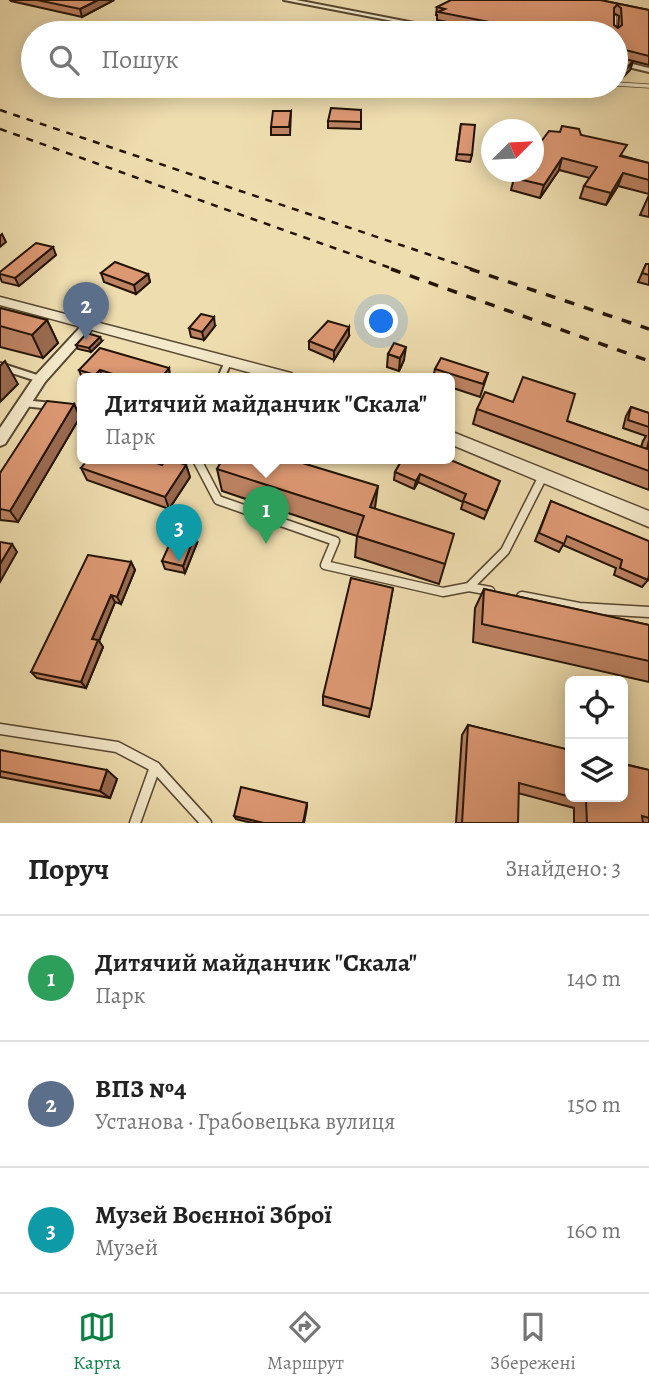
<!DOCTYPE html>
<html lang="uk">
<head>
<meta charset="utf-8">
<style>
  body { margin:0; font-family:Alegreya,serif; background:#f6f6f6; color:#222 }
  .controls { position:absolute; right:21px; bottom:21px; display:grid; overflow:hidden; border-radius:10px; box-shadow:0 4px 18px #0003 }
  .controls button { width:63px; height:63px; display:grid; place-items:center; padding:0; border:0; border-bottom:2px solid #e0e0e0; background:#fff; color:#222; font:35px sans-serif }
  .compass { position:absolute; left:481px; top:119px; width:63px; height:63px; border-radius:50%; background:#fff; box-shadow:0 4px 18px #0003; rotate:66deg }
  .you { position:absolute; left:382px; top:322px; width:24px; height:24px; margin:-18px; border:5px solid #fff; border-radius:50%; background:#1a73e8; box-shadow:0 0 0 10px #1a73e833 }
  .badge { display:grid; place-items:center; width:46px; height:46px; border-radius:50%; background:#0b8043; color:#fff; font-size:23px; font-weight:700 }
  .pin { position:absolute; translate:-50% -58px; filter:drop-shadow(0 2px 4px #0008) }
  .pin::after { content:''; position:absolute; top:37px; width:24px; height:21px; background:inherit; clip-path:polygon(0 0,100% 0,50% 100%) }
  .popup { position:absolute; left:77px; top:373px; width:378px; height:91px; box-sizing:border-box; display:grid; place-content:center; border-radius:10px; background:#fff; filter:drop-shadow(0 2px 5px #0005); font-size:23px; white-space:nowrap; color:#767676 }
  .popup b { font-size:26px; color:#222 }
  .popup::after { content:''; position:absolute; left:50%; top:100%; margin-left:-14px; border:14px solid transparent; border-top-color:#fff }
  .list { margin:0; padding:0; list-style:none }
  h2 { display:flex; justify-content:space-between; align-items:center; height:91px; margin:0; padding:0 28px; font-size:30px }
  h2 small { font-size:23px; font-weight:400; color:#767676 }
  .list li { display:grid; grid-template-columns:46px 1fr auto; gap:21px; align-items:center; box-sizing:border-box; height:126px; padding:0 28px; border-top:2px solid #e0e0e0 }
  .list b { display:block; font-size:26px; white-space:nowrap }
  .list p { margin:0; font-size:23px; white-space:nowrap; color:#767676 }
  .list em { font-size:23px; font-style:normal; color:#767676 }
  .icon { flex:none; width:38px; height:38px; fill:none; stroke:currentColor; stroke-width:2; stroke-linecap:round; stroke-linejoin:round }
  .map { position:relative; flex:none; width:649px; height:823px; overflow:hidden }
  .search { position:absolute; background:#fff; box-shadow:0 4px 18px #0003; left:21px; right:21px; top:21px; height:77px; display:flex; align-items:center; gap:18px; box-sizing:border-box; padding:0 24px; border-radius:38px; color:#767676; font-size:26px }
  .sheet { height:469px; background:#fff }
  nav { display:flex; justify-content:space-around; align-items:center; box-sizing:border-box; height:98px; border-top:2px solid #e0e0e0; background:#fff; font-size:19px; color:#767676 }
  nav a { display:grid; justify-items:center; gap:4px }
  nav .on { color:#0b8043 }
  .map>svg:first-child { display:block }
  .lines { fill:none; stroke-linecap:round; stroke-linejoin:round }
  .service-far4-casing { stroke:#564630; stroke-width:4.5 }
  .service-far3-casing { stroke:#564630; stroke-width:5 }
  .service-far2-casing { stroke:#564630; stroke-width:10 }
  .service-far1-casing { stroke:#564630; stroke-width:11 }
  .service-casing { stroke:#564630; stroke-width:13 }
  .minor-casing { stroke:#564630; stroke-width:4 }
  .tertiary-casing { stroke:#564630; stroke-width:3 }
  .service-far4 { stroke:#f4e9cb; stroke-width:2.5 }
  .service-far3 { stroke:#f4e9cb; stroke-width:3.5 }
  .service-far2 { stroke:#f4e9cb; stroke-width:6 }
  .service-far1 { stroke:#f4e9cb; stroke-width:8 }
  .service { stroke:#f4e9cb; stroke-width:10 }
  .minor { fill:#f4e9cb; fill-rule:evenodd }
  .tertiary { fill:#f4e9cb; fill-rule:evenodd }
  .rail-far1 { stroke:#241305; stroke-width:2.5; stroke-dasharray:7 7; stroke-linecap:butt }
  .rail { stroke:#241305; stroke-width:3.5; stroke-dasharray:10 10; stroke-linecap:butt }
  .wall { fill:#bd8363; stroke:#241305; stroke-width:2; fill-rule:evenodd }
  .shaded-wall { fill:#9a6a50; stroke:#241305; stroke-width:2 }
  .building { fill:#dc9873; stroke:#241305; stroke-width:2; fill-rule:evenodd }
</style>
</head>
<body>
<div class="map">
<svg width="649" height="823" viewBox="0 0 649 823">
  <rect width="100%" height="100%" fill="#eeddaf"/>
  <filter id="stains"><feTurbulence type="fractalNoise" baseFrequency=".00286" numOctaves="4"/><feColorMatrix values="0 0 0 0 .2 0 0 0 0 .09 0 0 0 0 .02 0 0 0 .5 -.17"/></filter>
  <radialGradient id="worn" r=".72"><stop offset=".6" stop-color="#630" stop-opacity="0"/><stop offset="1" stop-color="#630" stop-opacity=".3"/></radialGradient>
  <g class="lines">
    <defs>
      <path id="service-far4" d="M615 17V33"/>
      <path id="service-far3" d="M616 84 649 86"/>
      <g id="service-far2">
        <path d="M0 366 40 379"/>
        <path d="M221 378 228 362"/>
        <path d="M24 403 51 406"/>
      </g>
      <g id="service-far1">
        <path d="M196 458 218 500 335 541 325 565 443 592 469 587 490 591"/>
        <path d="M469 587 505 551 543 476"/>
      </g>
      <g id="service">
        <path d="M522 597 579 608 649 612"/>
        <path d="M0 729 117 747 155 767 135 823"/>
        <path d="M155 767 206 823"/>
      </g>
      <g id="minor">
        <path d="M284 0H296L466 33H455Z"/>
        <path d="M616 60 649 68V72L616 64Z"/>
        <path d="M90 320 96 324 94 327 45 382 5 444 0 446V428L35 376 86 321Z"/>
      </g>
      <g id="tertiary">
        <path d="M0 297 291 373 298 378H270L0 305Z"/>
        <path d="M450 431 649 511V527L450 444Z"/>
      </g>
    </defs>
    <use href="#service-far4" class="service-far4-casing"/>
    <use href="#service-far3" class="service-far3-casing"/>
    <use href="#service-far2" class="service-far2-casing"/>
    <use href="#service-far1" class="service-far1-casing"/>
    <use href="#service" class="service-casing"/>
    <use href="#minor" class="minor-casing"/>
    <use href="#tertiary" class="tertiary-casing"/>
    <use href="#service-far4" class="service-far4"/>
    <use href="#service-far3" class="service-far3"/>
    <use href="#service-far2" class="service-far2"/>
    <use href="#service-far1" class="service-far1"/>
    <use href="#service" class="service"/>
    <use href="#minor" class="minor"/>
    <use href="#tertiary" class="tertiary"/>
    <g class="rail-far1">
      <path d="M0 110 475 270"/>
      <path d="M0 129 396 270"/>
    </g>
    <g class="rail">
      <path d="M391 269 649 361"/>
      <path d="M470 269 649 329"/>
    </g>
  </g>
  <g class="wall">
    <path d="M10 0H114L82 17 11 1Z"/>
    <path d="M600 0 649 10V65L633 61 630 70 620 80 616 79V33H501L437 20V15H436L437 7ZM614 13 619 16 618 28 614 25ZM617 51 619 52 621 58 617 57Z"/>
    <path d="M538 86H589L588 89Z"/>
    <path d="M361 110V129L328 128V121Z"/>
    <path d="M291 111 290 135H271V127Z"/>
    <path d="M461 124 472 155 470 162 456 160Z"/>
    <path d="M581 135 623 156 649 163V194L618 186 606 205 580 198 584 186 590 178 559 170 540 198 511 190 514 178Z"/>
    <path d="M649 195V217L640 215Z"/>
    <path d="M56 255 19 286 2 282 0 277V272Z"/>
    <path d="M646 264H649V285L638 282Z"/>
    <path d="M101 273 148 274 150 282 136 294 104 282Z"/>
    <path d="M0 308 47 320 58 343 43 358 0 347Z"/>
    <path d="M215 326 204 340 191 337 189 328Z"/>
    <path d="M349 336 334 360 309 349V341Z"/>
    <path d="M102 341 91 352 78 349 76 345Z"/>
    <path d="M388 354 404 360 399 371 387 367Z"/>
    <path d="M169 368 170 378H82L79 370Z"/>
    <path d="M435 369 488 373 480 397 450 387V378H433Z"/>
    <path d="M74 404 80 417 18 522 0 520V473Z"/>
    <path d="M631 407 649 413V490L473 424 477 409 567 421 641 447 643 441 646 436 623 428 626 416Z"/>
    <path d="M403 458 497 489 484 519 461 509 463 502 418 482 414 489 394 480 395 472Z"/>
    <path d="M162 465H186L190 477 169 509 87 480 81 468Z"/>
    <path d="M217 469 375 509 445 564 439 584 355 557 357 536 222 491Z"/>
    <path d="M551 501 648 580 642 587 614 575 616 568 563 545 559 552 535 541Z"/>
    <path d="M197 543 185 573 165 569 162 561Z"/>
    <path d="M131 562 135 570 121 604 115 602 99 641 103 647 86 688 37 678 31 672Z"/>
    <path d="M393 588 369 717 323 705V696Z"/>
    <path d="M484 589 649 625V682L473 642 475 608Z"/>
    <path d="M468 725 649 770V823H574V808L518 793V823H456L462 735Z"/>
    <path d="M0 750 117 779 110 798 0 777Z"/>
    <path d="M307 803V807L304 823H252L236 819 234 816Z"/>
  </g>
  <g class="shaded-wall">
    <path d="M98 0H114L82 17 80 9Z"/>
    <path d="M633 61 630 70 620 80 624 71Z"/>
    <path d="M562 158 559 170 540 198 544 185Z"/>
    <path d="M623 173 618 186 606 205 611 193Z"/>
    <path d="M2 234 6 242 0 247V236Z"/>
    <path d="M53 247 56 255 19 286 15 278Z"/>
    <path d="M148 274 150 282 136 294 134 285Z"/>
    <path d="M214 317 215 326 204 340 202 332Z"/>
    <path d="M47 320 58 343 43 358 32 335Z"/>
    <path d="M349 327V336L334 360V351Z"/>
    <path d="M100 337 102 341 91 352 89 348Z"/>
    <path d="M406 347 404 360 399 371 400 358Z"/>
    <path d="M5 361 18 384 0 402V366Z"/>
    <path d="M169 368 170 378H161Z"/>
    <path d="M100 370 103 378H96L95 375Z"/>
    <path d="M74 404 80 417 18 522 10 511Z"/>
    <path d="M186 465 190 477 169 509 165 497Z"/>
    <path d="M420 474 418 482 414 489 416 481Z"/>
    <path d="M378 486 375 508 368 529 370 507Z"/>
    <path d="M195 535 197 543 185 573 183 566Z"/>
    <path d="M12 544 17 552 0 582V564Z"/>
    <path d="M131 562 135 570 121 604 117 597Z"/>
    <path d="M111 595 115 602 99 641 103 647 86 688 81 682 92 639Z"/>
    <path d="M107 770 117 779 110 798 100 791Z"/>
  </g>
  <g class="building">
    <path d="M37 0H98L80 9Z"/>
    <path d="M451 0H600L649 10V56L625 50 622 43 617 42V57L633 61 624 71 616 69V33H545L438 12 445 9 437 7ZM617 5 621 8 622 25 618 28 614 25V8Z"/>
    <path d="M331 108 361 110V122L328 121Z"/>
    <path d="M273 111H291L289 127H271Z"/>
    <path d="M461 124 475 125 472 155 457 154Z"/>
    <path d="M562 126 579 129 581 135 627 145 620 156 649 163V180L623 173 611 193 584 186 597 167 562 158 544 185 514 178 519 172H534V151L549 131 560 132Z"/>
    <path d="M36 243 53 247 15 278 0 274V272Z"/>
    <path d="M115 262 148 274 134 285 101 273Z"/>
    <path d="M646 264H649V275L642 273Z"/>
    <path d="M0 308 47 320 32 335 0 326Z"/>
    <path d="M201 314 214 317 202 332 189 328Z"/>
    <path d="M328 321 349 327 334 351 309 341Z"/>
    <path d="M87 333 100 337 89 348 76 345Z"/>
    <path d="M394 343 406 347 400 358 388 354Z"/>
    <path d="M100 348 169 368 161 378H125L100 370 95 375 79 370Z"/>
    <path d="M441 358 488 373 483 384 435 369Z"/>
    <path d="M523 377 575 394 567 421 647 449 649 440V471L477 409 485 392 513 402Z"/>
    <path d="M47 401 74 404 10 511 0 509V473Z"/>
    <path d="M631 407 649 413V427L628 420Z"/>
    <path d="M89 458H143L162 465 167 458 186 465 165 497 81 468Z"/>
    <path d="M223 458H286L378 486 370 507 454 534 445 564 357 536 364 516 217 469Z"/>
    <path d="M403 458H446L500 481 487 511 463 501 466 494 420 474 416 481 395 472Z"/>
    <path d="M551 501 649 541V575L648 580 620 568 622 560 567 536 564 544 539 533Z"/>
    <path d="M175 532 195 535 183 566 162 561Z"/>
    <path d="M0 542 12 544 0 564Z"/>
    <path d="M88 555 131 562 117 597 111 595 92 639 98 640 81 682 31 672Z"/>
    <path d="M351 578 393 588 371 709 323 696Z"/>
    <path d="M484 589 649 625V661L482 624Z"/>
    <path d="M468 725 570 750V797H623V764L649 770V818L642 816 643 823H587L586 801 519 783 518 823H462Z"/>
    <path d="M0 750 107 770 100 791 0 771Z"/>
    <path d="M241 787 307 803 303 823H264L234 816Z"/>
  </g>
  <rect width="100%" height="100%" filter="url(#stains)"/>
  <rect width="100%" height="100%" fill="url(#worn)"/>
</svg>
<div class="controls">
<button><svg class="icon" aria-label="locate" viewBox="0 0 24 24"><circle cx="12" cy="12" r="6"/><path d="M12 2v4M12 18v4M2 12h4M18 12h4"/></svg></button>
<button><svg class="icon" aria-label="layers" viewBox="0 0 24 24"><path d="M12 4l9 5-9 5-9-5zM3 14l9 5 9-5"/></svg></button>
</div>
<svg class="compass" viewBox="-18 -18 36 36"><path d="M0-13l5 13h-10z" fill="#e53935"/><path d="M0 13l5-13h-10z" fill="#767676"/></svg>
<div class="you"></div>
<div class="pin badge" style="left:266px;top:544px;background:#2e9e5b">1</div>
<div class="popup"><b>Дитячий майданчик &quot;Скала&quot;</b>Парк</div>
<div class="pin badge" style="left:86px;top:340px;background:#5c6f8a">2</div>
<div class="pin badge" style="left:179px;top:562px;background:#0f9aa8">3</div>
<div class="search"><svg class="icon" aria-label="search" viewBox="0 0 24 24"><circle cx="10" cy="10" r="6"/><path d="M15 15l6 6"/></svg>Пошук</div>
</div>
<section class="sheet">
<h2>Поруч<small>Знайдено: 3</small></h2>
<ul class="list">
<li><span class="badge" style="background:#2e9e5b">1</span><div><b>Дитячий майданчик &quot;Скала&quot;</b><p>Парк</p></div><em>140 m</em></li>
<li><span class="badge" style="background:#5c6f8a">2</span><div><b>ВПЗ №4</b><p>Установа · Грабовецька вулиця</p></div><em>150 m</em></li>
<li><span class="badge" style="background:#0f9aa8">3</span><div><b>Музей Воєнної Зброї</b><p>Музей</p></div><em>160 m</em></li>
</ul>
</section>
<nav>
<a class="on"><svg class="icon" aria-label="map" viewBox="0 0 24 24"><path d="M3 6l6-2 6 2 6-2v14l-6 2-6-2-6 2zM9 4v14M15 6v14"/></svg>Карта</a>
<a><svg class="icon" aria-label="directions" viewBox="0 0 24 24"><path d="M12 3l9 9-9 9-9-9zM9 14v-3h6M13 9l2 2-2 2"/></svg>Маршрут</a>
<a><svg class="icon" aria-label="saved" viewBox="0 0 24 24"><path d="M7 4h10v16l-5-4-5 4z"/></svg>Збережені</a>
</nav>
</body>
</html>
